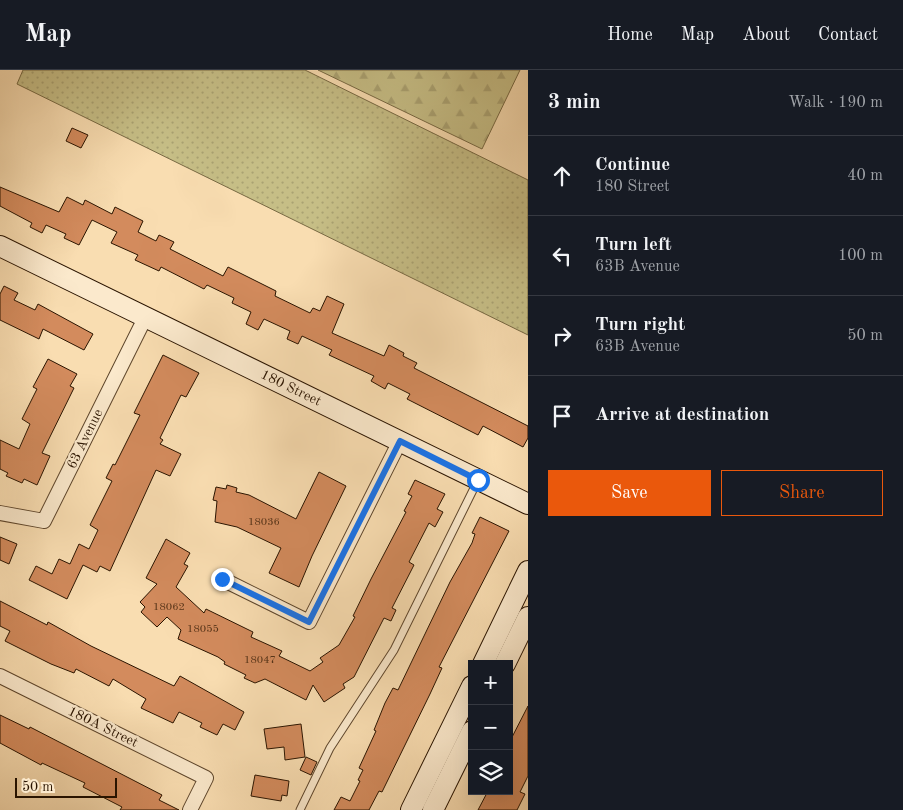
<!DOCTYPE html>
<html lang="en">
<head>
<meta charset="utf-8">
<style>
  body { margin:0; font-family:"Old Standard TT",serif; background:#20242c; color:#f1f3f6 }
  .controls { position:absolute; right:15px; bottom:15px; display:grid; overflow:hidden; border-radius:0px; box-shadow:0 5px 20px #0002 }
  .controls button { width:45px; height:45px; display:grid; place-items:center; padding:0; border:0; border-bottom:1px solid #363941; background:#171b24; color:#f1f3f6; font:25px sans-serif }
  .scale { position:absolute; left:15px; bottom:12px; width:102px; box-sizing:border-box; padding-left:5px; border:2px solid #2a1400; border-top:0; font-size:14px; line-height:18px; white-space:nowrap; color:#2a1400; -webkit-text-stroke:4px #fbe9cc; paint-order:stroke }
  .stop { position:absolute; width:15px; height:15px; margin:-11px; border:4px solid #1a73e8; border-radius:50%; background:#fff }
  .stop.end { background:#1a73e8; border-color:#fff; box-shadow:0 1px 5px #0008 }
  .list { margin:0; padding:0; list-style:none }
  h2 { display:flex; justify-content:space-between; align-items:center; height:65px; margin:0; padding:0 20px; font-size:21px }
  h2 small { font-size:16px; font-weight:400; color:#9ea1a6 }
  .list li { display:grid; grid-template-columns:32px 1fr auto; gap:15px; align-items:center; box-sizing:border-box; height:80px; padding:0 20px; border-top:1px solid #363941 }
  .list b { display:block; font-size:19px; white-space:nowrap }
  .list p { margin:0; font-size:16px; white-space:nowrap; color:#9ea1a6 }
  .list em { font-size:16px; font-style:normal; color:#9ea1a6 }
  .actions { display:flex; gap:10px; padding:15px 20px }
  .actions a { flex:1; padding:11px 0; border:1px solid #ea580c; border-radius:0px; text-align:center; font-size:18px; color:#ea580c }
  .actions .main { background:#ea580c; color:#fff }
  .icon { flex:none; width:28px; height:28px; fill:none; stroke:currentColor; stroke-width:2; stroke-linecap:round; stroke-linejoin:round }
  .map { position:relative; flex:none; width:528px; height:740px; overflow:hidden }
  header { display:flex; align-items:center; gap:30px; box-sizing:border-box; height:70px; padding:0 25px; background:#171b24; border-bottom:1px solid #363941 }
  header strong { font-size:24px }
  nav { display:flex; gap:28px; margin-inline-start:auto; font-size:18px }
  main { display:flex }
  aside { flex:1; background:#171b24 }
  .map>svg:first-child { display:block }
  .forest { fill:url(#forest-firs); stroke:#786943 }
  .park { fill:url(#park-dots); stroke:#786943 }
  .building { fill:#d38b5d; stroke:#2a1400 }
  .lines { fill:none; stroke-linecap:round; stroke-linejoin:round }
  .lane-casing { stroke:#5e462c; stroke-width:9 }
  .street-casing { stroke:#5e462c; stroke-width:16 }
  .secondary-casing { stroke:#2a1400; stroke-width:22 }
  .lane { stroke:#fbe9cc; stroke-width:7 }
  .street { stroke:#fbe9cc; stroke-width:14 }
  .secondary { stroke:#fbe9cc; stroke-width:20 }
  .route { stroke:#1a73e8; stroke-width:6 }
  .labels { text-anchor:middle; dominant-baseline:central; stroke-width:4.5; stroke-linejoin:round; paint-order:stroke }
  .number-label { font-size:11px; fill:#543217 }
  .street-label { font-size:14px; fill:#2a1400; stroke:#fbe9cc }
</style>
</head>
<body>
<header>
<strong>Map</strong>
<nav><a>Home</a><a>Map</a><a>About</a><a>Contact</a></nav>
</header>
<main>
<div class="map">
<svg width="528" height="740" viewBox="0 0 528 740">
  <defs>
    <pattern id="forest-firs" width="22" height="20" patternUnits="userSpaceOnUse" patternTransform="scale(1.25)"><rect width="22" height="20" fill="#c6be86"/><path d="M5 1l3.5 6h-7zM16 11l3.5 6h-7z" fill="#aaa272"/></pattern>
    <pattern id="park-dots" width="8" height="8" patternUnits="userSpaceOnUse" patternTransform="scale(1.25)"><rect width="8" height="8" fill="#c6be86"/><path d="M2 2h.1M6 6h.1" fill="none" stroke="#aaa272" stroke-width="1.8" stroke-linecap="round"/></pattern>
  </defs>
  <rect width="100%" height="100%" fill="#f9ddb1"/>
  <filter id="stains"><feTurbulence type="fractalNoise" baseFrequency=".004" numOctaves="4"/><feColorMatrix values="0 0 0 0 .2 0 0 0 0 .09 0 0 0 0 .02 0 0 0 .5 -.17"/></filter>
  <radialGradient id="worn" r=".72"><stop offset=".6" stop-color="#630" stop-opacity="0"/><stop offset="1" stop-color="#630" stop-opacity=".3"/></radialGradient>
  <path class="forest" d="M318 0H520L482 79Z"/>
  <path class="park" d="M23 0H305L528 110V265L17 14Z"/>
  <g class="building">
    <path d="M72 58 88 65 81 78 66 71Z"/>
    <path d="M0 117 59 142 67 127 83 135 85 130 112 144 115 137 143 151 138 162 156 171 159 165 174 172 170 179 223 206 228 197 276 221 275 226 310 243 313 238 320 241 327 226 344 234 332 263 384 286 389 275 404 283 403 286 417 293 414 298 528 356V368L523 377 483 356 478 365 407 329 410 324 388 313 385 319 371 311 374 306 329 285 332 280 302 266 298 274 287 269 290 261 264 249 258 260 246 254 251 242 232 233 234 228 207 215 204 219 161 197 159 201 135 190 138 185 111 173 117 162 92 150 79 175 64 168 66 164 46 155 42 163 30 157 32 153 0 136Z"/>
    <path d="M4 216 18 223 14 230 35 240 38 234 93 264 84 280 43 259 39 269 0 250V224Z"/>
    <path d="M163 285 199 303 186 327 181 325 160 368 163 370 160 374 181 384 170 406 156 400 110 501 100 496 97 502 83 495 67 529 29 510 36 496 52 504 59 489 70 494 79 474 89 479 98 460 90 455 112 411 106 408 113 394 115 395 140 345 134 343Z"/>
    <path d="M48 289 77 304 70 316 74 318 42 383 50 386 37 415 24 409 22 413 6 406 8 403 0 399V370L19 379 30 354 22 349 37 319 33 317Z"/>
    <path d="M319 402 346 416 312 486 299 517 269 503 281 478 237 457 215 452 217 431 213 430 216 417 226 419 227 415 237 418 236 422 249 425 296 449Z"/>
    <path d="M415 410 445 424 437 439 443 442 435 457 429 453 409 492 414 495 392 538 396 540 391 551 384 548 354 607 343 614 345 618 324 632 313 615 306 630 265 609 255 613 244 608 246 605 224 594 225 592 218 587 178 569 181 560 167 547 157 557 141 542 145 537 140 532 157 514 146 508 166 469 190 483 184 494 188 496 176 517 204 543 206 539 253 562 251 567 282 581 279 586 310 601 323 592 320 588 339 575 355 547 353 546 371 509 406 442 404 441 412 426 408 424Z"/>
    <path d="M480 447 509 461 439 597 442 598 430 624 382 722 379 721 369 740H334L341 727 350 731 360 711 358 710 363 700 359 698 376 661 374 660 385 633 393 618 398 620 450 512 472 473 475 464 472 463Z"/>
    <path d="M0 467 17 474 9 494 0 490Z"/>
    <path d="M0 531 47 555 48 552 91 576 174 616 180 606 244 642 235 660 223 654 217 665 200 657 202 653 179 642 173 653 141 638 146 629 113 609 109 616 76 599 74 603 51 594 5 571 10 561 0 556Z"/>
    <path d="M528 636V706L520 722 525 724 517 740H478L488 721H509V673Z"/>
    <path d="M0 645 29 659 30 657 162 725 159 730 179 740H120L122 737 83 717 85 713 42 693 41 695 0 673Z"/>
    <path d="M301 654 305 687 285 690 284 677 267 679 264 659Z"/>
    <path d="M306 687 317 692 311 705 300 700Z"/>
    <path d="M255 705 289 711 287 726 282 725 281 731 251 726Z"/>
  </g>
  <g class="lines">
    <defs>
      <path id="lane" d="M300 740 330 678 394 580 477 412"/>
      <g id="street">
        <path d="M0 443 44 451 146 246"/>
        <path d="M222 509 309 552 400 371"/>
        <path d="M0 606 206 708 190 740"/>
      </g>
      <g id="secondary">
        <path d="M0 176 528 434"/>
        <path d="M483 594 528 501"/>
        <path d="M505 594 528 547"/>
        <path d="M411 740 472 616"/>
        <path d="M433 740 472 661"/>
      </g>
    </defs>
    <use href="#lane" class="lane-casing"/>
    <use href="#street" class="street-casing"/>
    <use href="#secondary" class="secondary-casing"/>
    <use href="#lane" class="lane"/>
    <use href="#street" class="street"/>
    <use href="#secondary" class="secondary"/>
  </g>
  <g class="lines">
    <path class="route" d="M222 509 309 552 400 371 478 410"/>
  </g>
  <g class="labels">
    <g class="number-label">
      <text x="264" y="452">18036</text>
      <text x="169" y="537">18062</text>
      <text x="203" y="559">18055</text>
      <text x="260" y="590">18047</text>
    </g>
    <g class="street-label">
      <text transform="translate(291 318) rotate(26)">180 Street</text>
      <text transform="translate(85 369) rotate(-64)">63 Avenue</text>
      <text transform="translate(103 657) rotate(26)">180A Street</text>
    </g>
  </g>
  <rect width="100%" height="100%" filter="url(#stains)"/>
  <rect width="100%" height="100%" fill="url(#worn)"/>
</svg>
<div class="controls">
<button>+</button>
<button>−</button>
<button><svg class="icon" aria-label="layers" viewBox="0 0 24 24"><path d="M12 4l9 5-9 5-9-5zM3 14l9 5 9-5"/></svg></button>
</div>
<div class="scale">50 m</div>
<div class="stop" style="left:478px;top:410px"></div>
<div class="stop end" style="left:222px;top:509px"></div>
</div>
<aside>
<h2>3 min<small>Walk · 190 m</small></h2>
<ul class="list">
<li><svg class="icon" aria-label="ahead" viewBox="0 0 24 24"><path d="M12 20V5M6 11l6-6 6 6"/></svg><div><b>Continue</b><p>180 Street</p></div><em>40 m</em></li>
<li><svg class="icon" aria-label="left" viewBox="0 0 24 24"><path d="M17 20v-9H6M10 6l-5 5 5 5"/></svg><div><b>Turn left</b><p>63B Avenue</p></div><em>100 m</em></li>
<li><svg class="icon" aria-label="right" viewBox="0 0 24 24"><path d="M7 20v-9h11M14 6l5 5-5 5"/></svg><div><b>Turn right</b><p>63B Avenue</p></div><em>50 m</em></li>
<li><svg class="icon" aria-label="arrive" viewBox="0 0 24 24"><path d="M6 21V4h12l-3 4 3 4H6"/></svg><div><b>Arrive at destination</b></div></li>
</ul>
<div class="actions"><a class="main">Save</a><a>Share</a></div>
</aside>
</main>
</body>
</html>
